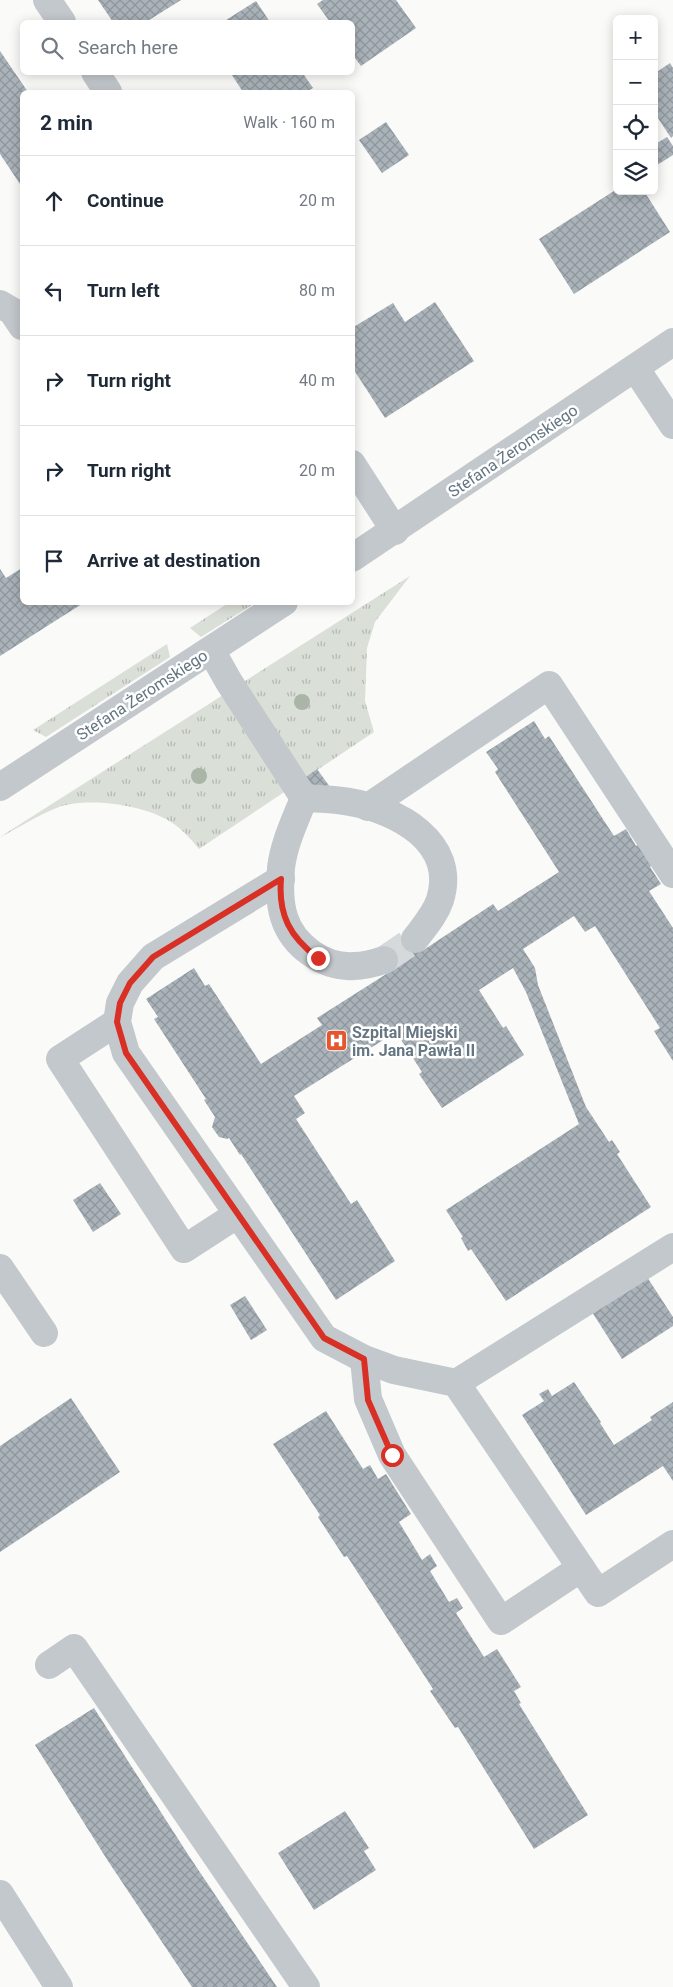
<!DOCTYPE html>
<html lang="en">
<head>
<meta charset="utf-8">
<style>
  body { margin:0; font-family:Roboto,sans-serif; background:#f2f2f3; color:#1f2937 }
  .controls { position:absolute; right:15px; top:15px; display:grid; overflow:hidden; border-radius:8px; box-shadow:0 2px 12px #0003 }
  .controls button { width:45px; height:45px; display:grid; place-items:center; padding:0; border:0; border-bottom:1px solid #e0e1e3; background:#fff; color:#1f2937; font:25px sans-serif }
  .stop { position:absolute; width:15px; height:15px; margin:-11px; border:4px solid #d93025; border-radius:50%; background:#fff }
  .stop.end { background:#d93025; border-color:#fff; box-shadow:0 1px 5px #0008 }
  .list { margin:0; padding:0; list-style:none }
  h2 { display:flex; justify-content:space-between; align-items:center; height:65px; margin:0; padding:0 20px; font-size:21px }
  h2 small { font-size:16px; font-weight:400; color:#747a83 }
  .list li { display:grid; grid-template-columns:32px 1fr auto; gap:15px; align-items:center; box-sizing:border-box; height:90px; padding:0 20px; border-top:1px solid #e0e1e3 }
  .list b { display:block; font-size:19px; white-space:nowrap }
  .list em { font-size:16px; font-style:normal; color:#747a83 }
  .icon { flex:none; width:28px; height:28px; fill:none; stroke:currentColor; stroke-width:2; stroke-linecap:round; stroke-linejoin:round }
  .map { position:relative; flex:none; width:673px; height:1987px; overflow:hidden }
  .search { position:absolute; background:#fff; box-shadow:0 2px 12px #0003; left:20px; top:20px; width:335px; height:55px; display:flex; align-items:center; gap:12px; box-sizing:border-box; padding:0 18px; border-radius:8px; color:#747a83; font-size:19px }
  .panel { position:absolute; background:#fff; box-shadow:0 2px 12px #0003; left:20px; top:90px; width:335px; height:515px; border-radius:8px }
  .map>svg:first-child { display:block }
  .grass { fill:url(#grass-tufts) }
  .building { fill:url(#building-cross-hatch) }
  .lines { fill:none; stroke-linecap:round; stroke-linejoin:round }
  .minor-tunnel { stroke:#d5d9db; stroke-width:28; stroke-dasharray:28 14; stroke-linecap:butt }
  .minor { stroke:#c3c8cc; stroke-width:28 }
  .tree { fill:#aab4a7 }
  .route { stroke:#d93025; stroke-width:6 }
  .labels { text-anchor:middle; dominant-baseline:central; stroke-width:5; stroke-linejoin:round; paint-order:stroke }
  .street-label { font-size:16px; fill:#657683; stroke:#fff }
  .poi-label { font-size:16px; font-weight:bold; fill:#657683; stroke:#fff; text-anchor:start }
</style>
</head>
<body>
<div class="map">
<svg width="673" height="1987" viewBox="0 0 673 1987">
  <defs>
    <pattern id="grass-tufts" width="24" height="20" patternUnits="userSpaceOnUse" patternTransform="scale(1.25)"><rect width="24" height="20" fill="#dadfd7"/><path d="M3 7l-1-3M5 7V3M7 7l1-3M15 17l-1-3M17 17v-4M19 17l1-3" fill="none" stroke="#b4b9b4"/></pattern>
    <pattern id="building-cross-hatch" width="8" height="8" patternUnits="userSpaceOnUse" patternTransform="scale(1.25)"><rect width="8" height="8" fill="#aab3b9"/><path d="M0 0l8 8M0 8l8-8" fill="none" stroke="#8e969c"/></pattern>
  </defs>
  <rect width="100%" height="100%" fill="#fafaf8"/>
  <g class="grass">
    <path d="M410 576 375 622 367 648 365 701 374 732 199 849C191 839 182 829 171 822 144 805 89 797 59 807 39 814 19 828 0 837Z"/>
    <path d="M230 602 255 603 201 637 190 628Z"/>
    <path d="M167 644 170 657 46 737 33 730Z"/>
  </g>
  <g class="building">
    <path d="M98 0H181L146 22H113Z"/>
    <path d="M323 0H396L416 28 361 66 352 54V22H330L317 4Z"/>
    <path d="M256 1 270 22H223Z"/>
    <path d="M0 51 28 92H22V187L0 154Z"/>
    <path d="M670 63 673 68V136L671 138 654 112V74Z"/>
    <path d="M230 72H302L313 88 306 92H243Z"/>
    <path d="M386 122 409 155 382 173 359 140Z"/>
    <path d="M667 137 673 146V155L654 167V145Z"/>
    <path d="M617 189V191H644L670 232 574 294 539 239Z"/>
    <path d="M435 302 474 361 385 418 352 367V328L393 303 405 322Z"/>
    <path d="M22 568V602H85L0 656V569L6 578Z"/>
    <path d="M534 721 545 739 549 736 614 836 626 829 636 846 640 843 654 864 650 867 661 884 649 891 673 928V1061L654 1031 660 1028 595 926 585 932 574 916 523 949 535 968 538 985 586 1107 609 1142 612 1140 620 1152 617 1154 651 1207 506 1301 471 1249 468 1251 461 1238 463 1237 446 1210 579 1124 526 992 513 968 479 990 503 1028 506 1026 524 1055 442 1108 419 1074 422 1072 396 1032 294 1096 305 1113 296 1119 351 1204 357 1200 395 1261 336 1300 241 1154 240 1155 229 1138 227 1139 219 1137 212 1127 215 1117 204 1100 206 1099 154 1019 158 1017 146 999 194 968 205 986 209 984 261 1064 322 1025 317 1018 391 971 379 952 411 933 422 951 493 904 498 911 559 872 495 772 498 769 486 752Z"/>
    <path d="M317 769 330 787 316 797 303 779Z"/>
    <path d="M100 1183 121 1214 93 1232 73 1200Z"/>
    <path d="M647 1277 673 1317V1326L622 1359 592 1312Z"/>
    <path d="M245 1296 267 1330 251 1340 230 1305Z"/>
    <path d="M574 1382 601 1422 600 1423 614 1445 652 1420 650 1417 673 1402V1481L663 1466 586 1515 522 1415 544 1401 539 1394 548 1389 552 1396Z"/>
    <path d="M71 1398 120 1472 0 1552V1446Z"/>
    <path d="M326 1411 363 1469 370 1465 378 1479 386 1474 411 1514 399 1522 422 1560 430 1554 437 1566 430 1571 449 1602 457 1598 463 1608 456 1613 484 1657 497 1649 521 1687 514 1691 521 1703 519 1704 588 1815 534 1849 458 1727 455 1728 430 1691 433 1689 347 1556 344 1557 318 1517 320 1515 273 1444Z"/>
    <path d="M94 1708 189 1856 277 1987H192L108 1861 35 1745Z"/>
    <path d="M345 1811 369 1848 364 1851 376 1870 314 1910 278 1853Z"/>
  </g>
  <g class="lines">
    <path class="minor-tunnel" d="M384 960 415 939"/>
    <g class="minor">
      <path d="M47 0 62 22"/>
      <path d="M95 72 108 92"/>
      <path d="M0 304 12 311 22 326"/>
      <path d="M636 369 673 425"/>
      <path d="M352 464 395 531"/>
      <path d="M352 558 673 342"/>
      <path d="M211 650 229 682 304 798"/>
      <path d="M0 787 284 602"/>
      <path d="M304 798C295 821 284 843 281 868 280 884 279 901 284 917 293 946 324 968 354 966 365 966 375 963 384 960"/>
      <path d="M304 798C319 799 335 799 350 802 397 810 458 842 440 900 435 915 424 927 415 939"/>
      <path d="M368 807 549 685 673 874"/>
      <path d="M281 879 153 957 130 983 120 1003 117 1022 126 1053 324 1338 364 1359 394 1370 456 1383 598 1593 673 1544"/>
      <path d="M117 1022 60 1059 184 1249 238 1214"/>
      <path d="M0 1268 44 1333"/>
      <path d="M364 1359 368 1399 392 1455 501 1621 581 1568"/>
      <path d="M456 1383 673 1247"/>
      <path d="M49 1665 74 1648 306 1987"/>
      <path d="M0 1894 59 1987"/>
    </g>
  </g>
  <g class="tree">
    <circle cx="302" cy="702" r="8"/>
    <circle cx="199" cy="776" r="8"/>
  </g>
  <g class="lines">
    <path class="route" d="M318 958C290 937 278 915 281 879L153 957 130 983 120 1003 117 1022 126 1053 324 1338 364 1359 368 1400 392 1455"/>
  </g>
  <defs>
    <symbol id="hospital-square" viewBox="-11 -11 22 22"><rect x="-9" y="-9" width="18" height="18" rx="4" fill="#e4572e" stroke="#fff"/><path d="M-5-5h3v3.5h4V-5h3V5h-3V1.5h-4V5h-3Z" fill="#fff"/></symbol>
  </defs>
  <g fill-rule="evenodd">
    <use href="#hospital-square" x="324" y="1028" width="25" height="25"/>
  </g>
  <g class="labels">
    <g class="street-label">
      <text transform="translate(513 451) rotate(-34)">Stefana Żeromskiego</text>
      <text transform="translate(142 695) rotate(-33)">Stefana Żeromskiego</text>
    </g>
    <g class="poi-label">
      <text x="352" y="1032">Szpital Miejski<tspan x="352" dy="18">im. Jana Pawła II</tspan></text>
    </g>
  </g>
</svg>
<div class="controls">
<button>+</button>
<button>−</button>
<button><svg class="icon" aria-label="locate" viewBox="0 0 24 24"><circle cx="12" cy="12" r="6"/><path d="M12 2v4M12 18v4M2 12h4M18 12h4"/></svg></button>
<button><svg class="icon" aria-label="layers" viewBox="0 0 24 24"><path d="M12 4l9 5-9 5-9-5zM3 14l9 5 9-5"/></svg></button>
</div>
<div class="stop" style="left:392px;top:1455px"></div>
<div class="stop end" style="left:318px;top:958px"></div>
<div class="search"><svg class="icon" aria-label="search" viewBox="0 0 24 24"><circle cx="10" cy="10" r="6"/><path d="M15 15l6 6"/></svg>Search here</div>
<section class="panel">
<h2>2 min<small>Walk · 160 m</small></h2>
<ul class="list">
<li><svg class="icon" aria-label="ahead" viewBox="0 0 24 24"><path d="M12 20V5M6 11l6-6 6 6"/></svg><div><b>Continue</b></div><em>20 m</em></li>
<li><svg class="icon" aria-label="left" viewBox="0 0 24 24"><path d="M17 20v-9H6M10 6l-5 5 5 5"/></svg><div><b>Turn left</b></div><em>80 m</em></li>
<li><svg class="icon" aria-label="right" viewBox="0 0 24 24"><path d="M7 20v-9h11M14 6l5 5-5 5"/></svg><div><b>Turn right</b></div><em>40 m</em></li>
<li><svg class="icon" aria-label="right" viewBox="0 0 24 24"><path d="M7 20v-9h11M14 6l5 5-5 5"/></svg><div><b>Turn right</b></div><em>20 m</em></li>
<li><svg class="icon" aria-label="arrive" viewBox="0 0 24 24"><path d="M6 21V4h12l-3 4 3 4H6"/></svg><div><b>Arrive at destination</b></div></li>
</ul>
</section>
</div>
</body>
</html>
